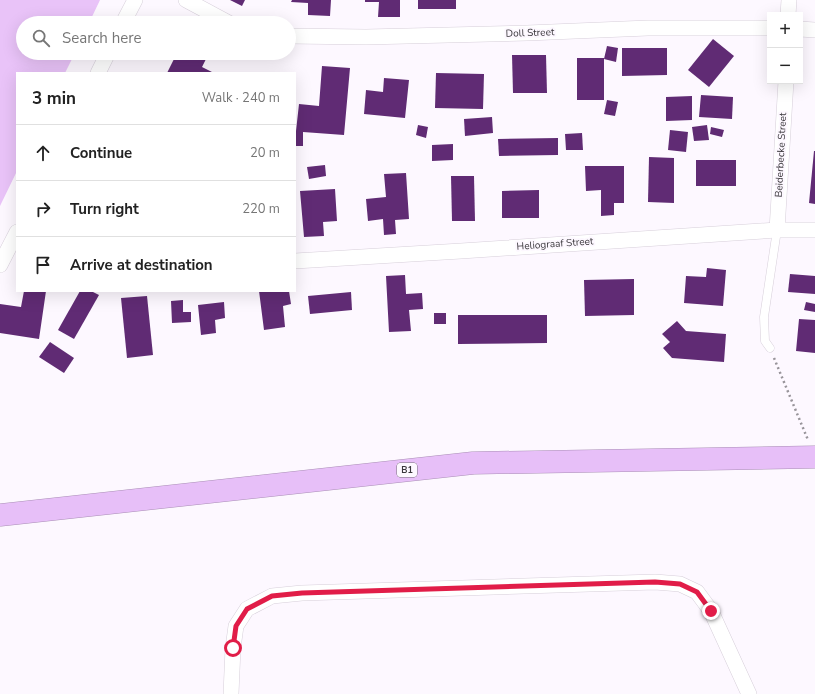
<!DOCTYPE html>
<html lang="en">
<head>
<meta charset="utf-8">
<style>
  body { margin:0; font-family:"Nunito Sans",sans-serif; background:#f2f2f2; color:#222 }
  .controls { position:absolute; right:12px; top:12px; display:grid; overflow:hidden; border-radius:0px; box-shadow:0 4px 16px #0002 }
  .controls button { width:36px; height:36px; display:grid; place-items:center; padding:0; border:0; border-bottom:1px solid #e0e0e0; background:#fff; color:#222; font:20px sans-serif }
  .stop { position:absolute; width:12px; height:12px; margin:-9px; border:3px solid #e11d48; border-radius:50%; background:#fff }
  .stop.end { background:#e11d48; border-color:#fff; box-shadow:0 1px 4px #0008 }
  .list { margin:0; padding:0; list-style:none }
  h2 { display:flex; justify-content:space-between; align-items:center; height:52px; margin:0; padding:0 16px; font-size:17px }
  h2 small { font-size:13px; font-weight:400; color:#767676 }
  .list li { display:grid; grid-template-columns:26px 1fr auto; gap:12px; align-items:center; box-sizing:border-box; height:56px; padding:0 16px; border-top:1px solid #e0e0e0 }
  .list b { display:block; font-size:15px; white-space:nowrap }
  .list em { font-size:13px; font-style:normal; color:#767676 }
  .icon { flex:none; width:22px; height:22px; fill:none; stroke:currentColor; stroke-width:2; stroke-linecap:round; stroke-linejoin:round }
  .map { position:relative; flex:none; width:815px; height:694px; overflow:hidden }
  .search { position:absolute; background:#fff; box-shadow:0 4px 16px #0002; left:16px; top:16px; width:280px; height:44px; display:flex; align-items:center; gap:10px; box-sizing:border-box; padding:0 14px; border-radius:22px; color:#767676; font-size:15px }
  .panel { position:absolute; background:#fff; box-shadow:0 4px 16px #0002; left:16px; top:72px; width:280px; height:220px; border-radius:0px }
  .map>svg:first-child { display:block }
  .grass { fill:#e9c3f8 }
  .building { fill:#602b74 }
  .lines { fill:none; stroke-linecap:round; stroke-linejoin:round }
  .lane-casing { stroke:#d7cfda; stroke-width:9 }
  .street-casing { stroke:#d7cfda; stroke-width:16 }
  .highway-casing { stroke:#aa8fb6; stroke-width:23 }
  .path { stroke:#98949a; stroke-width:2.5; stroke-dasharray:2 3; stroke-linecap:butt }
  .lane { stroke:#fff; stroke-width:8 }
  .street { stroke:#fff; stroke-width:15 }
  .highway { stroke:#e7bff8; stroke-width:22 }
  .route { stroke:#e11d48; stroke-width:5 }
  .labels { text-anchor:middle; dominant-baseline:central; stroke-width:4; stroke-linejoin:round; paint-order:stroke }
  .shield { fill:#fdf8ff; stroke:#747076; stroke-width:1 }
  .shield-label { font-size:9px; font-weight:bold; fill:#39363b }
  .street-label { font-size:10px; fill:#39363b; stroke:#fdf8ff }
</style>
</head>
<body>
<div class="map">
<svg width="815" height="694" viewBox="0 0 815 694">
  <rect width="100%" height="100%" fill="#fdf8ff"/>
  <path class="grass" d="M0 0H100L89 23H23V53H75L65 73H17V171L0 206Z"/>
  <g class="building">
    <path d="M230 0H245L242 6Z"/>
    <path d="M292 0H331L330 16 308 15V3L291 2Z"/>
    <path d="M365 0H400V17H378L379 2H365Z"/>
    <rect x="418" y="0" width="38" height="9"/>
    <path d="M713 39 734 56 709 87 688 70Z"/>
    <path d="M607 46 618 48 616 62 604 59Z"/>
    <path d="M622 48H667V75L622 76Z"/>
    <path d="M177 53H209L202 67 214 73H167Z"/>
    <path d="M512 55H546L547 93H513Z"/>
    <rect x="577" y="58" width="27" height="42"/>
    <path d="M322 66 350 68 344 135 303 132V146H295V131H296L299 104 319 106Z"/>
    <path d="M436 73 484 74 483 109 435 108Z"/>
    <path d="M384 78 409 80 405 118 364 114 366 90 383 92Z"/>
    <path d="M701 95 733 97 732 119 699 117Z"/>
    <path d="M692 96V120L666 121V97Z"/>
    <path d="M607 100 618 102 615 116 604 114Z"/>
    <path d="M492 117 493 133 465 136 464 119Z"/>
    <path d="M418 125 428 127 426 138 416 135Z"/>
    <path d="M707 125 709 140 694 141 692 127Z"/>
    <path d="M711 127 724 130 722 137 710 134Z"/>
    <path d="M670 130 688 132 686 152 668 150Z"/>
    <path d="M582 133 583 150H566L565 134Z"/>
    <path d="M558 138V155L499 156 498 139Z"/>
    <path d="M453 144V160L432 161V145Z"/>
    <path d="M814 151H815V204L809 203Z"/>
    <path d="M649 157 674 158V203L648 202Z"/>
    <rect x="696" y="160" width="40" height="26"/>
    <path d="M325 165 326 176 309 179 307 167Z"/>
    <path d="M585 166H624V203H614V215L601 216V190L586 191Z"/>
    <path d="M406 173 409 219 395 220 396 234 384 235 383 219 368 221 366 199 386 197 384 174Z"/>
    <path d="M451 176H474L475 221H452Z"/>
    <path d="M335 189 337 221 323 222 324 236 304 237 300 191Z"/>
    <path d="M539 190V218H502V191Z"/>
    <path d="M707 268 726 270 723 306 684 303 686 276 706 277Z"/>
    <path d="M790 274 815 276V294L788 292Z"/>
    <path d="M405 275 406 294 422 293 423 309 409 310 411 331 389 332 386 276Z"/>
    <path d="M634 279V315L585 316 584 280Z"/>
    <path d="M24 291H46L39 339 0 333V304L21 307Z"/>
    <path d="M80 291H91L99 295 74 339 58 330Z"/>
    <path d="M259 291H289L291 304 283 306 285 327 264 330Z"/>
    <path d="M351 292 352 310 310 314 308 296Z"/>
    <path d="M147 296 153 355 127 358 121 298Z"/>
    <path d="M183 300V312H191V322L172 323 171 301Z"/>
    <path d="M224 302 225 318 215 320 216 333 201 335 198 305Z"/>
    <path d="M806 302 815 304V312L804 310Z"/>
    <rect x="434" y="313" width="12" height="11"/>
    <path d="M458 315H547V343L458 344Z"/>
    <path d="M799 319 815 320V353L796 351Z"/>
    <path d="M677 321 686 331 726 334 724 362 672 358 663 348 670 342 662 334Z"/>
    <path d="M50 342 74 358 64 373 39 357Z"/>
  </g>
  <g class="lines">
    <defs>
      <path id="lane" d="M770 348 765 341 764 317 777 230"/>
      <g id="street">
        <path d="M186 0 229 23"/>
        <path d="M788 15 789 0"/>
        <path d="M123 23 135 0"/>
        <path d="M800 29 815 30"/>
        <path d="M289 36 366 37 527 33 648 28H770"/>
        <path d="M98 73 108 53"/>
        <path d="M777 230 786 81"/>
        <path d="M295 261 461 251 777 230H815"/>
        <path d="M0 265 17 232"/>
        <path d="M231 694 233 648 236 626 247 609 272 596 302 593 655 582 680 584 697 592 711 611 749 694"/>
      </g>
      <path id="highway" d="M0 515 473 463 815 457"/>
    </defs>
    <use href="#lane" class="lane-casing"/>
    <use href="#street" class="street-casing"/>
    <use href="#highway" class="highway-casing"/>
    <path class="path" d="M774 358 808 440"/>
    <use href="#lane" class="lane"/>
    <use href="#street" class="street"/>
    <use href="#highway" class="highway"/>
  </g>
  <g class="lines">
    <path class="route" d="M233 648 236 626 247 609 272 596 302 593 655 582 680 584 697 592 711 611"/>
  </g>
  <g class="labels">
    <rect class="shield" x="397" y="463" width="20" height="14" rx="3"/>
    <g class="shield-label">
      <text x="407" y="470">B1</text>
    </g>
    <g class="street-label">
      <text transform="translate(530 33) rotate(-2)">Doll Street</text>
      <text transform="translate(781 155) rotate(-87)">Beiderbecke Street</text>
      <text transform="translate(555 244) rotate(-4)">Heliograaf Street</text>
    </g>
  </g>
</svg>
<div class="controls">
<button>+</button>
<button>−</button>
</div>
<div class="stop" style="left:233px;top:648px"></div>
<div class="stop end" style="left:711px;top:611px"></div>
<div class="search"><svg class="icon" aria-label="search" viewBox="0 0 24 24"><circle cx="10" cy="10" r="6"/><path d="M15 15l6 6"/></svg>Search here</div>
<section class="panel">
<h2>3 min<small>Walk · 240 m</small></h2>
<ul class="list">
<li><svg class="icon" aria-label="ahead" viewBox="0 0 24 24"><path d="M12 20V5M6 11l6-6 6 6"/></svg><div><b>Continue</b></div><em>20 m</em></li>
<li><svg class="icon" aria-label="right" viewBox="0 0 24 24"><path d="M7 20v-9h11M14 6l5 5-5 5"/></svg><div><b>Turn right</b></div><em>220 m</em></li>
<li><svg class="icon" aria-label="arrive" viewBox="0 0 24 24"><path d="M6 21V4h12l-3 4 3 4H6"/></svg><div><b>Arrive at destination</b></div></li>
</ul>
</section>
</div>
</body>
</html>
